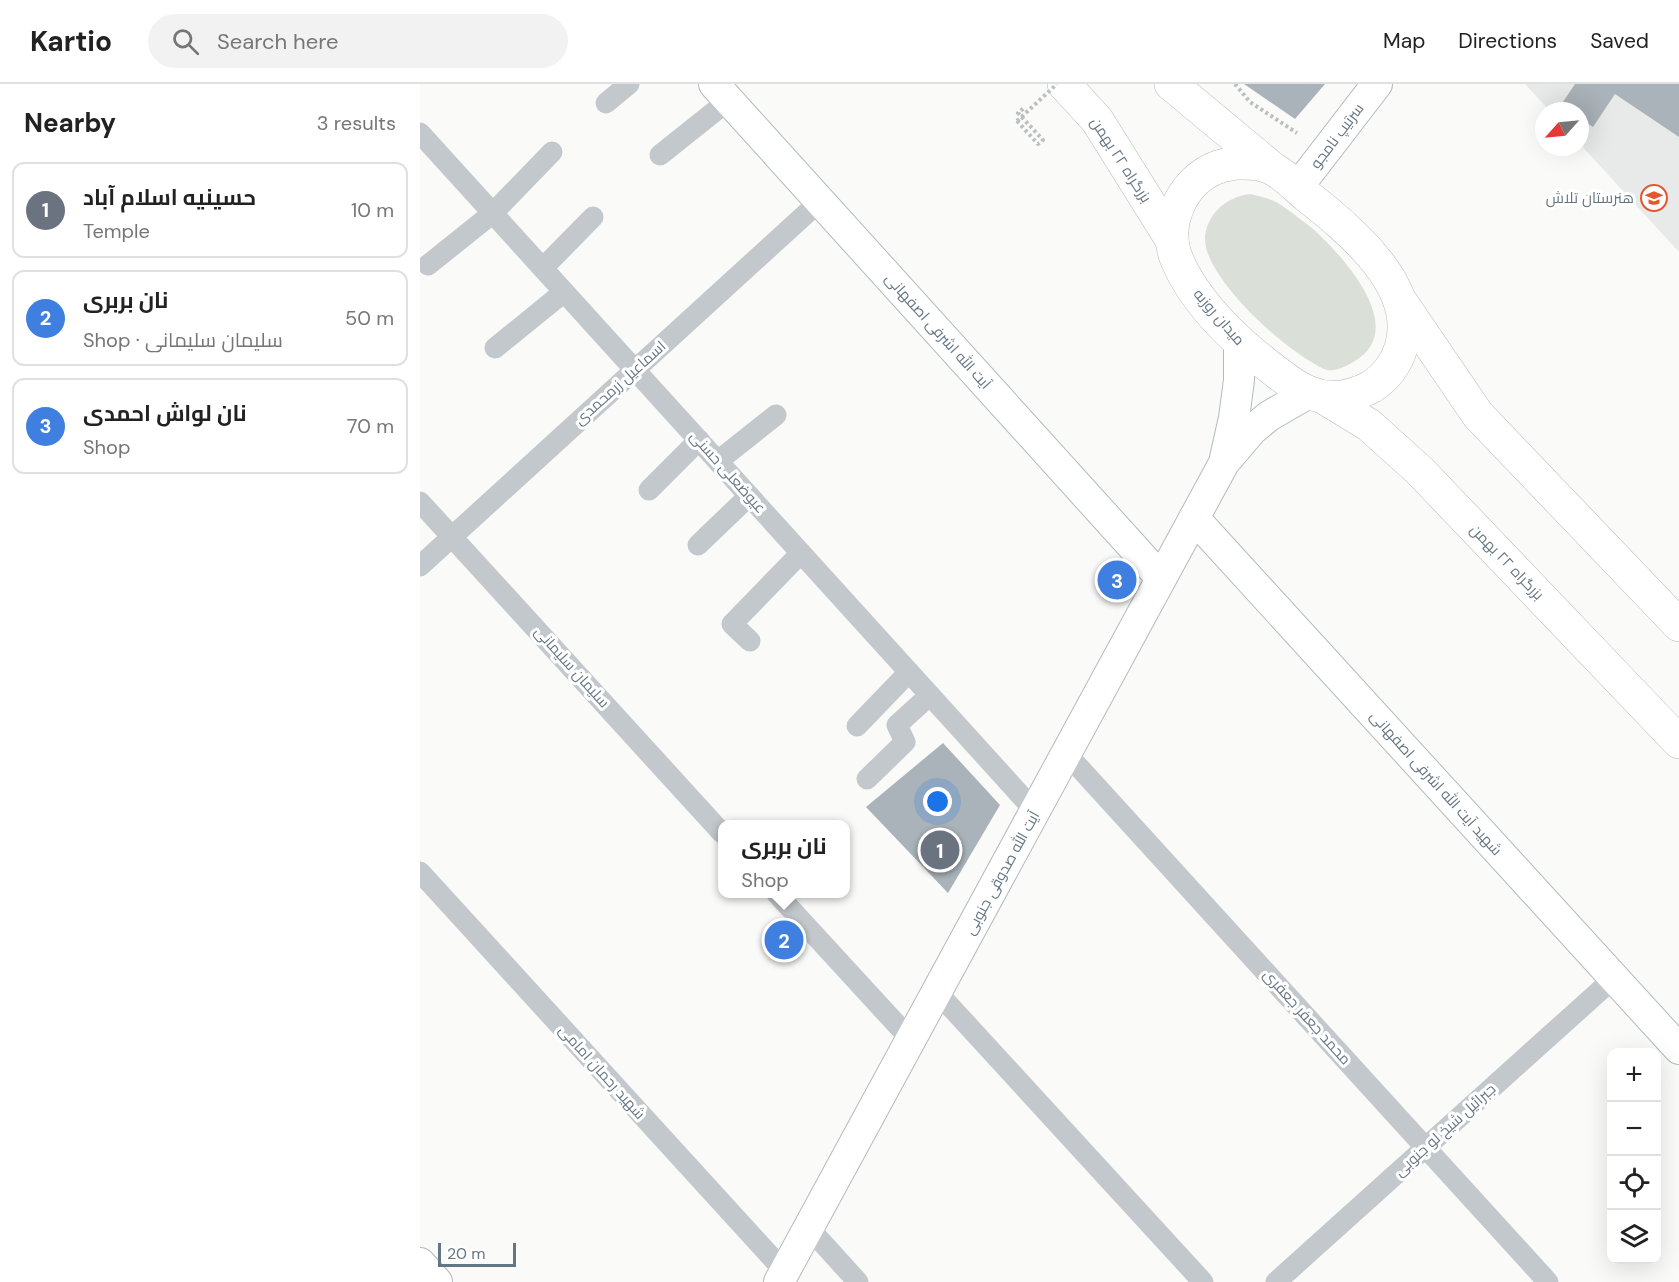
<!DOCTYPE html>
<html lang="en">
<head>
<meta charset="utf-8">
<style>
  body { margin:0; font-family:"DM Sans",Cairo,sans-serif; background:#f2f2f2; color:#222 }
  .controls { position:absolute; right:18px; bottom:18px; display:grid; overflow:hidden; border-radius:12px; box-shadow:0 6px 24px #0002 }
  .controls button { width:54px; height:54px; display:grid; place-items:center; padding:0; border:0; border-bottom:2px solid #e0e0e0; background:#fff; color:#222; font:30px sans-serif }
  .compass { position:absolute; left:1115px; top:18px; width:54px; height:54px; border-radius:50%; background:#fff; box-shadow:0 6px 24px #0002; rotate:243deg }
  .scale { position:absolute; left:18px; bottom:15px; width:78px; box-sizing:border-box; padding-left:6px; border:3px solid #657683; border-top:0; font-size:16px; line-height:21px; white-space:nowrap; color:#657683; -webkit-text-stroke:4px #fff; paint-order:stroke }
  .you { position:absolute; left:518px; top:718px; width:21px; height:21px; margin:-15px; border:4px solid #fff; border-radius:50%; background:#1a73e8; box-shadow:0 0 0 9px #1a73e833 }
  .badge { display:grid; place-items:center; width:39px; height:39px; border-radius:50%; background:#e4572e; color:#fff; font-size:20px; font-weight:700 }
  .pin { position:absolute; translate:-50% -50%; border:3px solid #fff; box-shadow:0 2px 6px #0006 }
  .popup { position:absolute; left:298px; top:736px; width:132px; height:78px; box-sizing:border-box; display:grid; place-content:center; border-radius:12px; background:#fff; filter:drop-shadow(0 2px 4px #0005); font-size:20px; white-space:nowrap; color:#767676 }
  .popup b { font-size:22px; color:#222 }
  .popup::after { content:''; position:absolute; left:50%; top:100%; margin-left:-12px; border:12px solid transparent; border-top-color:#fff }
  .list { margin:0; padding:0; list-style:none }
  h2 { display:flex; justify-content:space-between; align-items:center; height:78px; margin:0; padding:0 24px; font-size:26px }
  h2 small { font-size:20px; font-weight:400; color:#767676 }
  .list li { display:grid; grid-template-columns:39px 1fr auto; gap:18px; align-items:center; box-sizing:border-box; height:96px; margin:0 12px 12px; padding:0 12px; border:2px solid #e0e0e0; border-radius:12px }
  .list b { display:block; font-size:22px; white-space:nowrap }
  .list p { margin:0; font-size:20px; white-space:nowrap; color:#767676 }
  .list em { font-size:20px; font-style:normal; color:#767676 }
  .icon { flex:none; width:33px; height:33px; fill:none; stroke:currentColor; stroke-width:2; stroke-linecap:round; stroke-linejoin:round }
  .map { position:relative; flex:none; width:1259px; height:1198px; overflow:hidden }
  header { display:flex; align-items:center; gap:36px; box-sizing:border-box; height:84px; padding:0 30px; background:#fff; border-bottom:2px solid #e0e0e0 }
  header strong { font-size:28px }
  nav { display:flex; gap:33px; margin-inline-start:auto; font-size:21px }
  .search { width:420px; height:54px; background:#f2f2f2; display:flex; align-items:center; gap:15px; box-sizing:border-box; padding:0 21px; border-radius:33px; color:#767676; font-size:22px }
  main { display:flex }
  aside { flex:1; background:#fff }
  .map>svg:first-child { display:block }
  .built { fill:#e8e9e9 }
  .green { fill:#dadfd7 }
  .building { fill:#aab3b9 }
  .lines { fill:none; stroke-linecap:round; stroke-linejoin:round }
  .secondary-casing { stroke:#b3babf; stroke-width:32 }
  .highway-casing { stroke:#b4b9bd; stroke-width:34 }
  .path { stroke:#bbbfc2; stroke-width:4; stroke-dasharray:3 3; stroke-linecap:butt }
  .street { stroke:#c3c8cc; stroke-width:21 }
  .secondary { stroke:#fff; stroke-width:30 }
  .highway { stroke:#fff; stroke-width:33 }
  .path-bridge { stroke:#bbbfc2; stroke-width:4; stroke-dasharray:3 3; stroke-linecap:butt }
  .labels { text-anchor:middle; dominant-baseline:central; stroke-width:6; stroke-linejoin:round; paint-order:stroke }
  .street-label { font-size:15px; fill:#657683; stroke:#fff }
  .poi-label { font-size:15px; fill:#657683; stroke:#fff; text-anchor:end }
</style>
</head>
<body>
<header>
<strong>Kartio</strong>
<div class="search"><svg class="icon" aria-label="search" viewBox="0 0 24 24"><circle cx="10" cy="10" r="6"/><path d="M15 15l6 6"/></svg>Search here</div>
<nav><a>Map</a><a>Directions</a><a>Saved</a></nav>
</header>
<main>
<aside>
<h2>Nearby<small>3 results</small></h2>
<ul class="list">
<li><span class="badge" style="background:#6b7280">1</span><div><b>حسینیه اسلام آباد</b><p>Temple</p></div><em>10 m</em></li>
<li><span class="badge" style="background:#3f7fe0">2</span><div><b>نان بربری</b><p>Shop · سلیمان سلیمانی</p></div><em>50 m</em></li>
<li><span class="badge" style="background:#3f7fe0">3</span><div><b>نان لواش احمدی</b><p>Shop</p></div><em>70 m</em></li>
</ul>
</aside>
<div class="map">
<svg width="1259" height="1198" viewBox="0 0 1259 1198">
  <rect width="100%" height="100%" fill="#fafaf8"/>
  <path class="built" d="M1105 0H1259V168L1160 60V27H1130Z"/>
  <path class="green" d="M830 110C838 112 848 114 856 118 861 120 866 125 871 128 878 134 886 139 893 145 923 172 991 246 933 278 925 283 913 289 904 285 866 267 800 207 787 167 780 147 793 123 813 115 818 112 824 111 830 110Z"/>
  <g class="building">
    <path d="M824 0H905L875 35Z"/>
    <path d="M1155 0H1259V53L1195 10 1173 43 1160 34V27H1150L1141 21Z"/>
    <path d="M523 659 580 721 528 809 446 723Z"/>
  </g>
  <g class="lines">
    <defs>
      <g id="secondary">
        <path d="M294 0 741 494"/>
        <path d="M877 104 957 0"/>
        <path d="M805 374 814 334 819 296V256"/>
        <path d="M774 434 1259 965"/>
        <path d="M0 1179 17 1198"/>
        <path d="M359 1198 804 379 832 346 849 332 889 309"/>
      </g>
      <g id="highway">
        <path d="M644 0 677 36 752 156"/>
        <path d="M751 0 852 84"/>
        <path d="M816 79C828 79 840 78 851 84 863 89 877 104 887 112 930 146 1000 203 981 264 976 280 965 294 951 303 932 313 910 317 890 309 879 305 868 297 859 290 821 262 776 221 757 176 742 141 762 96 798 83 804 81 810 80 816 79Z"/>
        <path d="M981 218 1058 331 1259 541"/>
        <path d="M903 313 949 341 1000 387 1259 658"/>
      </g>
    </defs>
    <use href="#secondary" class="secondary-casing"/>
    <use href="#highway" class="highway-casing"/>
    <g class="path">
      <path d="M815 0 830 18 877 49"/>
      <path d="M597 37 618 60 623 56 598 29 604 24"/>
    </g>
    <g class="street">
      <path d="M186 19 209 0"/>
      <path d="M0 49 615 727"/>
      <path d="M240 71 309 16"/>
      <path d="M8 181 73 129 132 68"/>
      <path d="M123 184 173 133"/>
      <path d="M75 264 144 208"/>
      <path d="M298 377 356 331"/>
      <path d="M229 406 279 356"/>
      <path d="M0 418 302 749"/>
      <path d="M278 461 329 412"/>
      <path d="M0 482 400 117"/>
      <path d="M330 557 312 540 381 469"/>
      <path d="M437 642 489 588"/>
      <path d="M646 669 1128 1198"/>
      <path d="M447 695 485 658 477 641 510 611"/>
      <path d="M0 788 365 1188"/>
      <path d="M357 810 491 956"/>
      <path d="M517 908 783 1198"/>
      <path d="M389 1144 438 1198"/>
      <path d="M856 1198 1194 894"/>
    </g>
    <use href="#secondary" class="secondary"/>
    <use href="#highway" class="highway"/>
    <path class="path-bridge" d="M597 37 637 0"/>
  </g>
  <defs>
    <symbol id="school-ring" viewBox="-11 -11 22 22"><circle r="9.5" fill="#fff" stroke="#e4572e" stroke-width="1.5"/><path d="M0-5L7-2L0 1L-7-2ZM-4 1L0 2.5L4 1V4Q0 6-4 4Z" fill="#e4572e"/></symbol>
  </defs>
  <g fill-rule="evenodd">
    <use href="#school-ring" x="1219" y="99" width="30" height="30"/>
  </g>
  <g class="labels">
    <g class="street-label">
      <text transform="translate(917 52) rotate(-53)">سرتیپ نامجو</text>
      <text transform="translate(701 76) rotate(57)">بزرگراه ۲۲ بهمن</text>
      <text transform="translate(799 233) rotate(49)">میدان روزبه</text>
      <text transform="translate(518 247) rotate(48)">آیت الله اشرفی اصفهانی</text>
      <text transform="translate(200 299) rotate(-42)">اسماعیل زرمحمدی</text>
      <text transform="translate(308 388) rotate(48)">عیوضعلی حسنی</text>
      <text transform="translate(1087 478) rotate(46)">بزرگراه ۲۲ بهمن</text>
      <text transform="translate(152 583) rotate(48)">سلیمان سلیمانی</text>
      <text transform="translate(1016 699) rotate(48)">شهید آیت الله اشرفی اصفهانی</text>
      <text transform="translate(582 789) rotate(-61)">آیت الله صدوقی جنوبی</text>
      <text transform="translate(887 933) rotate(48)">محمد جعفر جعفری</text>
      <text transform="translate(182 988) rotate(48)">شهید رحمان امامی</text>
      <text transform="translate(1025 1046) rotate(-42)">جبرائیل شیخ لو جنوبی</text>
    </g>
    <g class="poi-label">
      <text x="1214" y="114">هنرستان تلاش</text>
    </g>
  </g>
</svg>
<div class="controls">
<button>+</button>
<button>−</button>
<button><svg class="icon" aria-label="locate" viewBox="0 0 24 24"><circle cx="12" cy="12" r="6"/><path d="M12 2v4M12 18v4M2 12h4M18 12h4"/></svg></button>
<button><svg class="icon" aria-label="layers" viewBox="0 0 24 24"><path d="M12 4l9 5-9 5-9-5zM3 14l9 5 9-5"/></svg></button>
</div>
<svg class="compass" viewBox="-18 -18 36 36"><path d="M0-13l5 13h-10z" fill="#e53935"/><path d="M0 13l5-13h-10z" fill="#767676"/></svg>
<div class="scale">20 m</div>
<div class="you"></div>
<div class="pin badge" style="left:520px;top:766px;background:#6b7280">1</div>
<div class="pin badge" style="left:364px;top:856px;background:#3f7fe0">2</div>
<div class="popup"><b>نان بربری</b>Shop</div>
<div class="pin badge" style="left:697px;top:496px;background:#3f7fe0">3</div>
</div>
</main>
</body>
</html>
